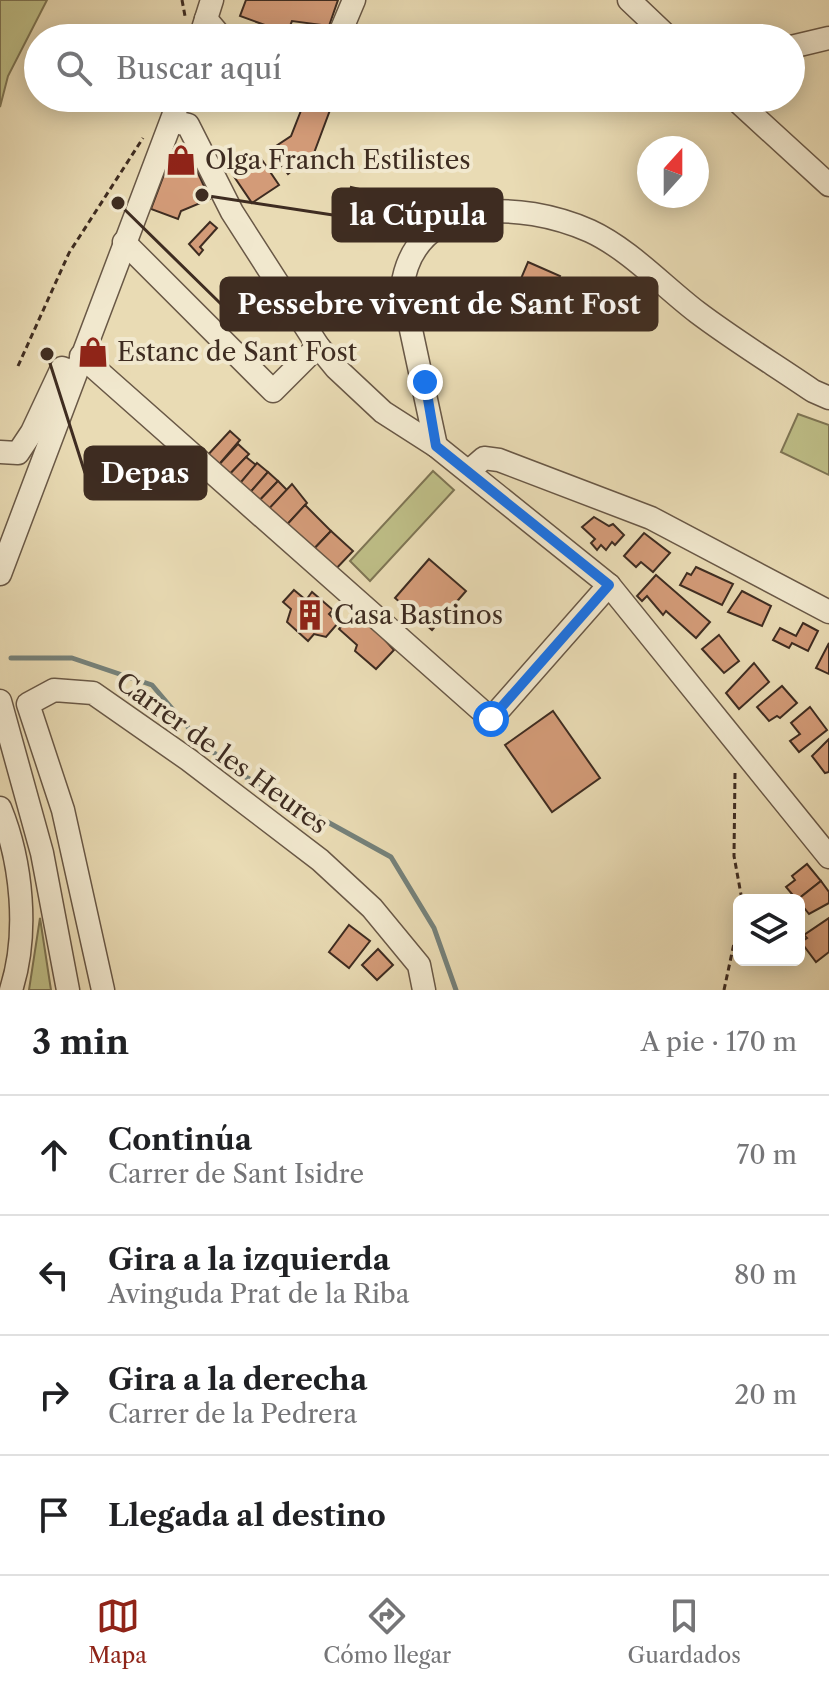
<!DOCTYPE html>
<html lang="es">
<head>
<meta charset="utf-8">
<style>
  body { margin:0; font-family:"Libre Caslon Text",serif; background:#f2f2f2; color:#202124 }
  .controls { position:absolute; right:24px; bottom:24px; display:grid; overflow:hidden; border-radius:12px; box-shadow:0 4px 20px #0003 }
  .controls button { width:72px; height:72px; display:grid; place-items:center; padding:0; border:0; border-bottom:2px solid #e0e0e0; background:#fff; color:#202124; font:40px sans-serif }
  .compass { position:absolute; left:637px; top:136px; width:72px; height:72px; border-radius:50%; background:#fff; box-shadow:0 4px 20px #0003; rotate:21deg }
  .stop { position:absolute; width:24px; height:24px; margin:-18px; border:6px solid #1a73e8; border-radius:50%; background:#fff }
  .stop.end { background:#1a73e8; border-color:#fff; box-shadow:0 2px 8px #0008 }
  .list { margin:0; padding:0; list-style:none }
  h2 { display:flex; justify-content:space-between; align-items:center; height:104px; margin:0; padding:0 32px; font-size:34px }
  h2 small { font-size:26px; font-weight:400; color:#757577 }
  .list li { display:grid; grid-template-columns:52px 1fr auto; gap:24px; align-items:center; box-sizing:border-box; height:120px; padding:0 32px; border-top:2px solid #e0e0e0 }
  .list b { display:block; font-size:30px; white-space:nowrap }
  .list p { margin:0; font-size:26px; white-space:nowrap; color:#757577 }
  .list em { font-size:26px; font-style:normal; color:#757577 }
  .icon { flex:none; width:44px; height:44px; fill:none; stroke:currentColor; stroke-width:2; stroke-linecap:round; stroke-linejoin:round }
  .map { position:relative; flex:none; width:829px; height:990px; overflow:hidden }
  .search { position:absolute; background:#fff; box-shadow:0 4px 20px #0003; left:24px; right:24px; top:24px; height:88px; display:flex; align-items:center; gap:20px; box-sizing:border-box; padding:0 28px; border-radius:44px; color:#757577; font-size:30px }
  .sheet { height:584px; background:#fff }
  nav { display:flex; justify-content:space-around; align-items:center; box-sizing:border-box; height:112px; border-top:2px solid #e0e0e0; background:#fff; font-size:22px; color:#757577 }
  nav a { display:grid; justify-items:center; gap:4px }
  nav .on { color:#8f2418 }
  .map>svg:first-child { display:block }
  .green { fill:#bebe87; stroke:#7e7554; stroke-width:2 }
  .lines { fill:none; stroke-linecap:round; stroke-linejoin:round }
  .stream { stroke:#75817a; stroke-width:5 }
  .building { fill:#d39b78; stroke:#3e2c21; stroke-width:2 }
  .minor-casing { stroke:#695846; stroke-width:25 }
  .path { stroke:#3e2c21; stroke-width:3; stroke-dasharray:6 4; stroke-linecap:butt }
  .minor { stroke:#f1e8ce; stroke-width:22 }
  .route { stroke:#1a73e8; stroke-width:10 }
  .labels { text-anchor:middle; dominant-baseline:central; stroke-width:8; stroke-linejoin:round; paint-order:stroke }
  .poi-label { font-size:26px; fill:#3e2c21; stroke:#f1e8ce; text-anchor:start }
  .street-label { font-size:26px; fill:#3e2c21; stroke:#f1e8ce }
  .leader { fill:none; stroke:#3e2c21; stroke-width:3 }
  .callout-dot { fill:#3e2c21; stroke:#f1e8ce; stroke-width:3 }
  .callout { fill:#3e2c21; stroke:#3e2c21; stroke-width:3 }
  .callout-label { font-size:28px; text-anchor:middle; font-weight:bold; fill:#fff }
</style>
</head>
<body>
<div class="map">
<svg width="829" height="990" viewBox="0 0 829 990">
  <rect width="100%" height="100%" fill="#e9dbb4"/>
  <filter id="stains"><feTurbulence type="fractalNoise" baseFrequency=".0025" numOctaves="4"/><feColorMatrix values="0 0 0 0 .2 0 0 0 0 .09 0 0 0 0 .02 0 0 0 .5 -.17"/></filter>
  <radialGradient id="worn" r=".72"><stop offset=".6" stop-color="#630" stop-opacity="0"/><stop offset="1" stop-color="#630" stop-opacity=".3"/></radialGradient>
  <g class="green">
    <path d="M0 0H47L8 76 0 107Z"/>
    <path d="M798 414 829 425V475L781 452Z"/>
    <path d="M433 471 454 490 370 581 350 561Z"/>
    <path d="M40 918 51 990H29Z"/>
  </g>
  <g class="lines">
    <path class="stream" d="M11 658H72L152 685 198 739 235 771 391 857 434 928 456 990"/>
  </g>
  <g class="building">
    <path d="M246 0H338L329 26 292 21 287 33 240 16Z"/>
    <path d="M300 98H331L333 102 314 153 288 174 270 150 291 136 302 108Z"/>
    <path d="M177 151H183L191 158 210 199 181 211 178 219 151 209 171 156Z"/>
    <path d="M260 157 279 185 252 203 233 175Z"/>
    <path d="M351 187 364 190 357 223 343 220Z"/>
    <path d="M210 222 217 228 200 247 203 250 199 255 189 244Z"/>
    <path d="M528 262 560 276 539 328 506 314Z"/>
    <path d="M230 431 240 440 216 468 205 458Z"/>
    <path d="M238 444 249 454 226 478 216 468Z"/>
    <path d="M246 457 256 465 236 488 226 478Z"/>
    <path d="M257 463 268 472 247 496 236 488Z"/>
    <path d="M268 472 278 481 256 504 247 496Z"/>
    <path d="M278 481 287 490 265 513 256 504Z"/>
    <path d="M292 484 307 503 283 529 265 513Z"/>
    <path d="M305 505 331 531 310 553 283 529Z"/>
    <path d="M594 517 609 526 613 524 624 535 615 545 612 542 606 550 601 545 597 550 591 543 595 539 582 527Z"/>
    <path d="M331 531 353 551 331 574 310 553Z"/>
    <path d="M644 533 670 553 653 572 641 562 636 567 624 556Z"/>
    <path d="M429 559 466 591 432 630 395 598Z"/>
    <path d="M696 567 733 584 722 605 680 585 687 573 691 575Z"/>
    <path d="M656 575 710 622 696 638 666 611 663 615 647 596 642 601 637 596Z"/>
    <path d="M294 590 306 600 312 592 333 610 329 614 338 623 326 637 314 634 308 641 287 622 291 609 283 602Z"/>
    <path d="M742 591 771 606 762 626 728 612Z"/>
    <path d="M357 609 394 650 376 669 355 651 357 645 339 629Z"/>
    <path d="M803 623 818 631 808 651 792 643 789 648 773 640 780 628 796 636Z"/>
    <path d="M719 635 739 661 724 673 702 649Z"/>
    <path d="M829 643V674L816 668Z"/>
    <path d="M754 663 769 682 739 709 726 693Z"/>
    <path d="M782 686 797 703 780 718 777 716 769 721 757 707Z"/>
    <path d="M810 707 827 730 799 752 790 741 800 734 791 723Z"/>
    <path d="M553 711 600 778 552 812 505 745Z"/>
    <path d="M829 739V772L825 773 812 756Z"/>
    <path d="M807 864 821 881 797 900 786 887 795 880 792 876Z"/>
    <path d="M821 881 829 892V903L809 914 805 909 799 913 797 900Z"/>
    <path d="M829 918V952L816 962 801 942 807 938 804 935Z"/>
    <path d="M349 925 370 941 349 968 329 952Z"/>
    <path d="M378 949 393 965 377 980 362 965Z"/>
  </g>
  <g class="lines">
    <defs>
      <g id="minor">
        <path d="M629 0 669 38"/>
        <path d="M206 19 222 38"/>
        <path d="M200 38 212 0"/>
        <path d="M338 38 354 0"/>
        <path d="M791 47 829 38"/>
        <path d="M734 98 829 185"/>
        <path d="M172 121 188 125 232 212 318 346 336 368 383 412 436 446 609 585 829 857"/>
        <path d="M124 242 273 391 318 346"/>
        <path d="M81 356 491 719 609 585"/>
        <path d="M436 446 402 288C414 195 522 201 590 231 629 249 663 286 697 312 734 340 775 365 813 391L829 398"/>
        <path d="M0 452 18 453 32 432 62 368 70 371"/>
        <path d="M469 471 484 458 499 460 651 518 829 612"/>
        <path d="M0 574 180 98"/>
        <path d="M0 701 42 853 68 990"/>
        <path d="M0 808C22 862 29 934 11 990"/>
        <path d="M103 990 63 810 28 704 54 690 93 693 189 760 320 860 372 908 419 965 424 990"/>
      </g>
    </defs>
    <use href="#minor" class="minor-casing"/>
    <g class="path">
      <path d="M182 0 185 16"/>
      <path d="M18 366 69 253 143 138"/>
      <path d="M735 773 734 856 742 900"/>
      <path d="M724 990 739 920"/>
    </g>
    <use href="#minor" class="minor"/>
  </g>
  <g class="lines">
    <path class="route" d="M425 382 436 446 609 585 491 719"/>
  </g>
  <defs>
    <symbol id="shop-bare" viewBox="-9 -9 18 18"><path d="M-5-2.5h2.3a2.7 3.5 0 0 1 5.4 0H5L5.5 6h-11ZM-1.5-2.5h3a1.5 2.3 0 0 0-3 0Z" fill="#8f2418" stroke="#f1e8ce" stroke-width="2.5" paint-order="stroke"/></symbol>
    <symbol id="building-bare" viewBox="-9 -9 18 18"><path d="M-4-6H4V6H1V3H-1V6H-4ZM-2.5-4.3h1.7v1.8h-1.7ZM.8-4.3h1.7v1.8H.8ZM-2.5-1h1.7V.8h-1.7ZM.8-1h1.7V.8H.8Z" fill="#8f2418" stroke="#f1e8ce" stroke-width="2.5" paint-order="stroke"/></symbol>
  </defs>
  <g fill-rule="evenodd">
    <use href="#shop-bare" x="159" y="138" width="44" height="44"/>
    <use href="#shop-bare" x="71" y="330" width="44" height="44"/>
    <use href="#building-bare" x="288" y="593" width="44" height="44"/>
  </g>
  <g class="labels">
    <g class="poi-label">
      <text x="205" y="160">Olga Franch Estilistes</text>
      <text x="117" y="352">Estanc de Sant Fost</text>
      <text x="334" y="615">Casa Bastinos</text>
    </g>
    <g class="street-label">
      <text transform="translate(222 753) rotate(36)">Carrer de les Heures</text>
    </g>
  </g>
  <path class="leader" d="M202 195L333 215M118 203L221 304M47 354L85 473"/>
  <g class="callout-dot">
    <circle cx="202" cy="195" r="8"/>
    <circle cx="118" cy="203" r="8"/>
    <circle cx="47" cy="354" r="8"/>
  </g>
  <g class="callout">
    <rect x="333" y="189" width="169" height="52" rx="8"/>
    <rect x="221" y="278" width="436" height="52" rx="8"/>
    <rect x="85" y="447" width="121" height="52" rx="8"/>
  </g>
  <g class="callout-label">
    <text x="418" y="225">la Cúpula</text>
    <text x="439" y="314">Pessebre vivent de Sant Fost</text>
    <text x="145" y="483">Depas</text>
  </g>
  <rect width="100%" height="100%" filter="url(#stains)"/>
  <rect width="100%" height="100%" fill="url(#worn)"/>
</svg>
<div class="controls">
<button><svg class="icon" aria-label="layers" viewBox="0 0 24 24"><path d="M12 4l9 5-9 5-9-5zM3 14l9 5 9-5"/></svg></button>
</div>
<svg class="compass" viewBox="-18 -18 36 36"><path d="M0-13l5 13h-10z" fill="#e53935"/><path d="M0 13l5-13h-10z" fill="#757577"/></svg>
<div class="stop" style="left:491px;top:719px"></div>
<div class="stop end" style="left:425px;top:382px"></div>
<div class="search"><svg class="icon" aria-label="search" viewBox="0 0 24 24"><circle cx="10" cy="10" r="6"/><path d="M15 15l6 6"/></svg>Buscar aquí</div>
</div>
<section class="sheet">
<h2>3 min<small>A pie · 170 m</small></h2>
<ul class="list">
<li><svg class="icon" aria-label="ahead" viewBox="0 0 24 24"><path d="M12 20V5M6 11l6-6 6 6"/></svg><div><b>Continúa</b><p>Carrer de Sant Isidre</p></div><em>70 m</em></li>
<li><svg class="icon" aria-label="left" viewBox="0 0 24 24"><path d="M17 20v-9H6M10 6l-5 5 5 5"/></svg><div><b>Gira a la izquierda</b><p>Avinguda Prat de la Riba</p></div><em>80 m</em></li>
<li><svg class="icon" aria-label="right" viewBox="0 0 24 24"><path d="M7 20v-9h11M14 6l5 5-5 5"/></svg><div><b>Gira a la derecha</b><p>Carrer de la Pedrera</p></div><em>20 m</em></li>
<li><svg class="icon" aria-label="arrive" viewBox="0 0 24 24"><path d="M6 21V4h12l-3 4 3 4H6"/></svg><div><b>Llegada al destino</b></div></li>
</ul>
</section>
<nav>
<a class="on"><svg class="icon" aria-label="map" viewBox="0 0 24 24"><path d="M3 6l6-2 6 2 6-2v14l-6 2-6-2-6 2zM9 4v14M15 6v14"/></svg>Mapa</a>
<a><svg class="icon" aria-label="directions" viewBox="0 0 24 24"><path d="M12 3l9 9-9 9-9-9zM9 14v-3h6M13 9l2 2-2 2"/></svg>Cómo llegar</a>
<a><svg class="icon" aria-label="saved" viewBox="0 0 24 24"><path d="M7 4h10v16l-5-4-5 4z"/></svg>Guardados</a>
</nav>
</body>
</html>
